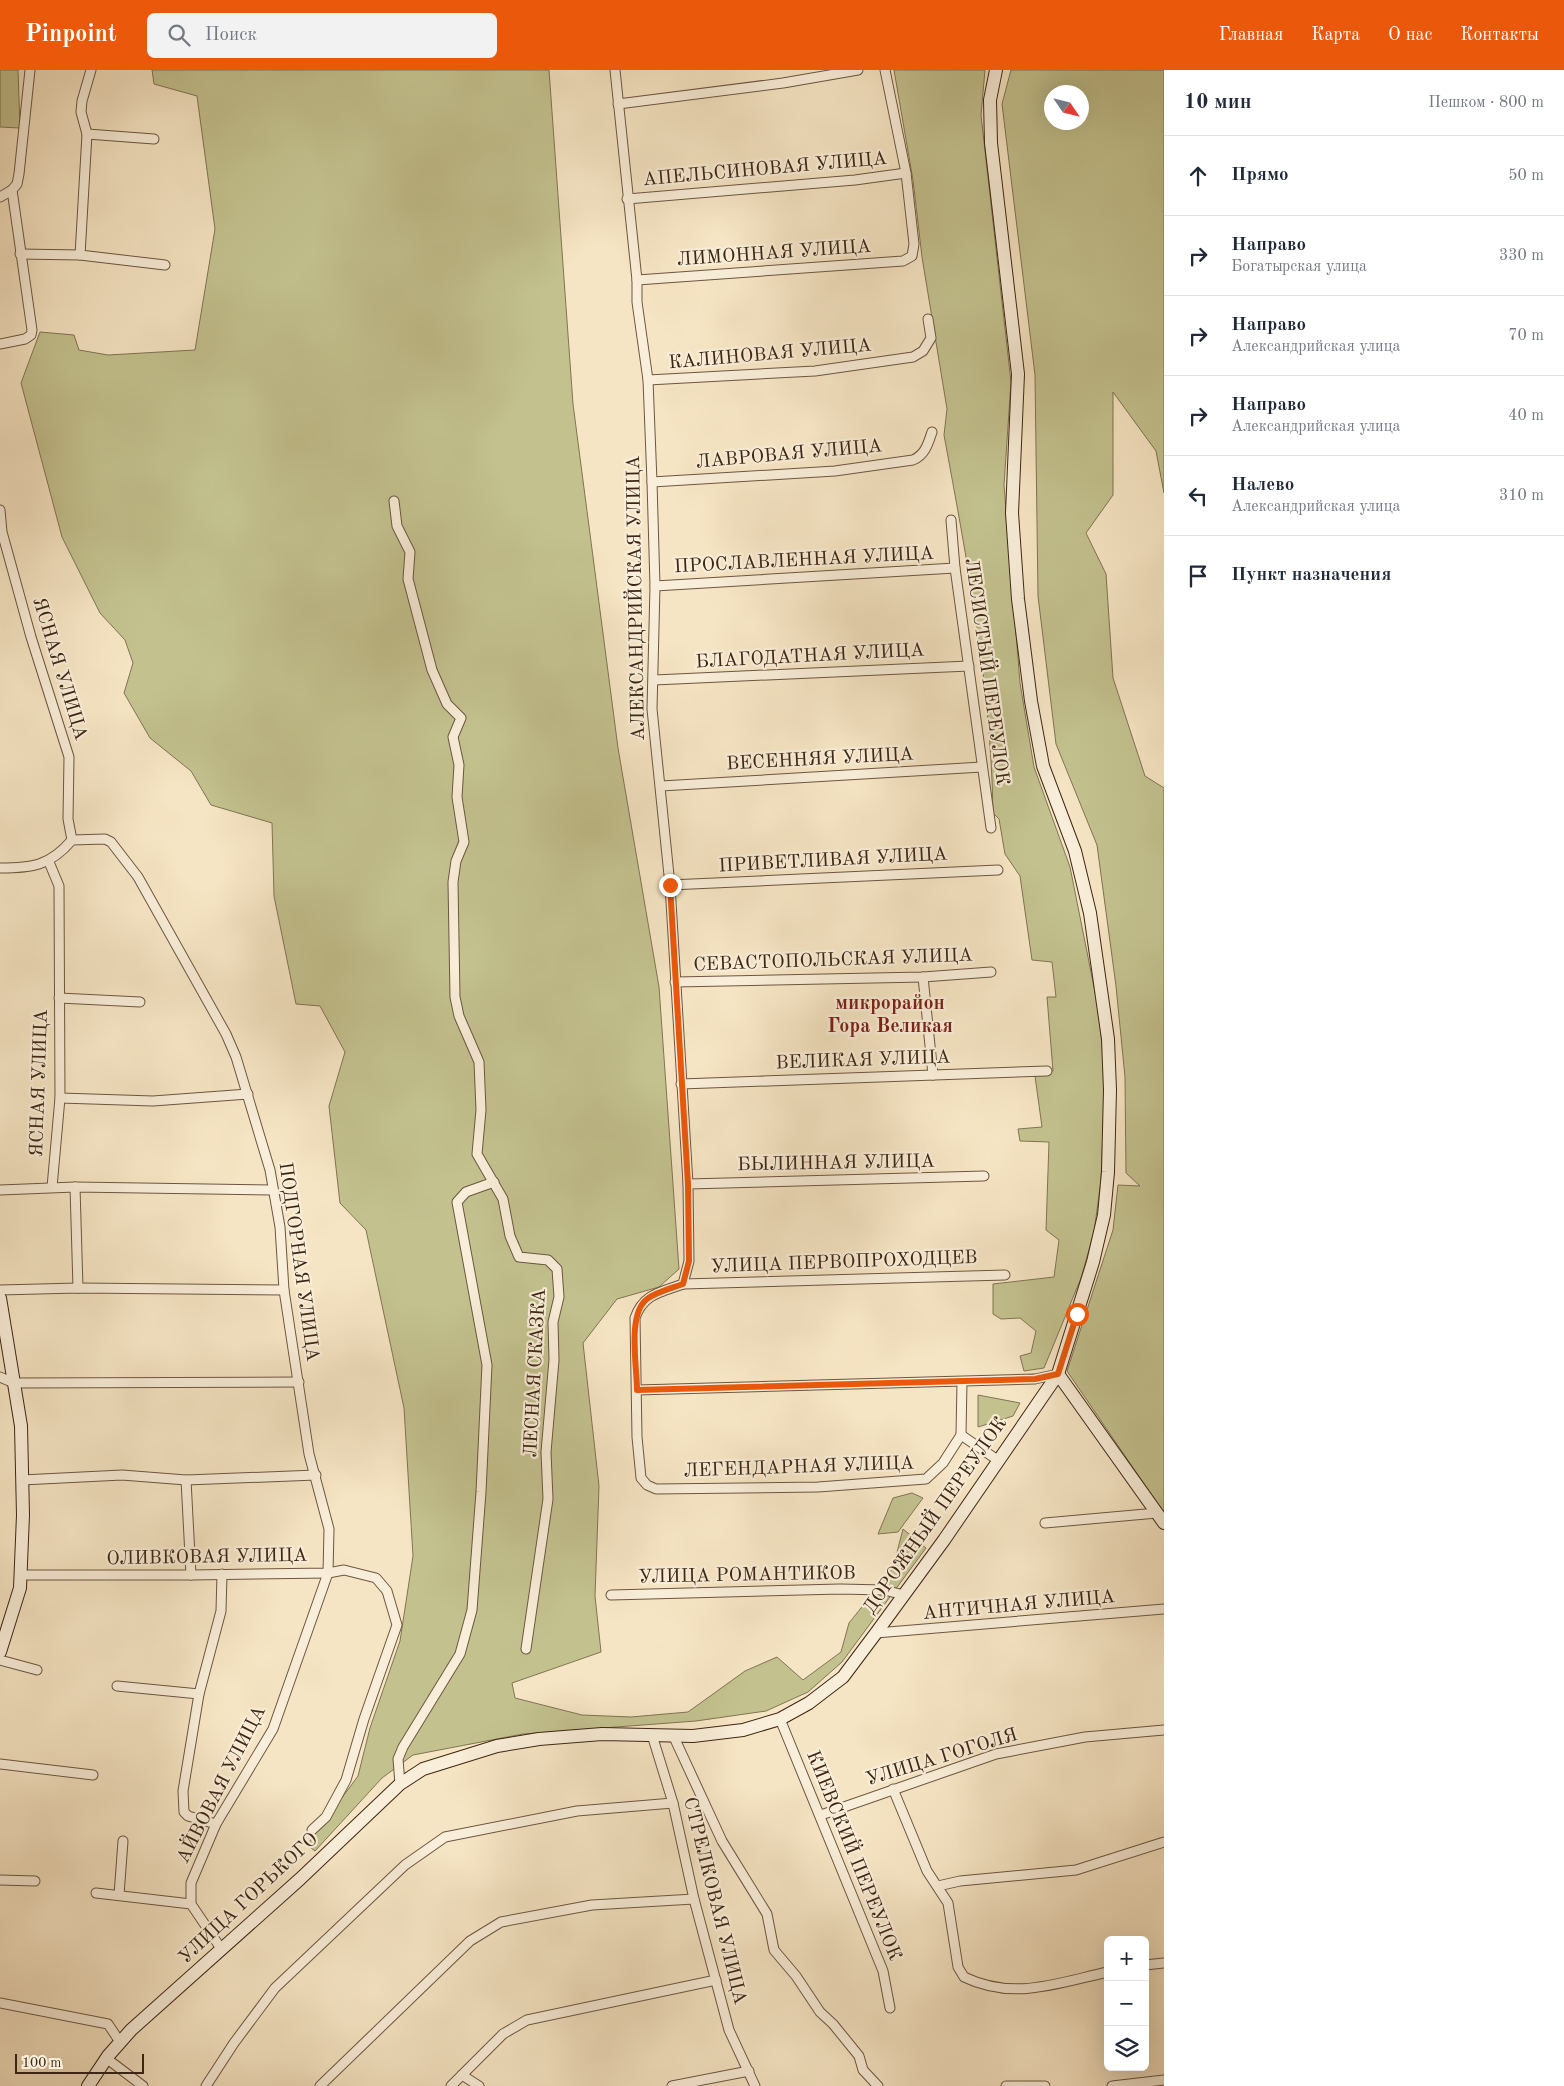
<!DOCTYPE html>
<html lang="ru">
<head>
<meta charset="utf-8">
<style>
  body { margin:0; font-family:"Old Standard TT",serif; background:#f2f2f3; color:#1f2937 }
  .controls { position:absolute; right:15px; bottom:15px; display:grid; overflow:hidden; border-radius:8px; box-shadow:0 5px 20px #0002 }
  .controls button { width:45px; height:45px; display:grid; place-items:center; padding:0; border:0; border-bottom:1px solid #e0e1e3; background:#fff; color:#1f2937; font:25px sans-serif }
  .compass { position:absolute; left:1044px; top:15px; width:45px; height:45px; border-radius:50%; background:#fff; box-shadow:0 5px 20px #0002; rotate:125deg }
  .scale { position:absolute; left:15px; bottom:12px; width:129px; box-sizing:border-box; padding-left:5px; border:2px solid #3e2614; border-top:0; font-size:14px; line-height:18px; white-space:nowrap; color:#3e2614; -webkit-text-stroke:4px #f9eed9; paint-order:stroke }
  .stop { position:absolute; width:15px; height:15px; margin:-11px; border:4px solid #ea580c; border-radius:50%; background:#fff }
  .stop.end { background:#ea580c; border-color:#fff; box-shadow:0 1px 5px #0008 }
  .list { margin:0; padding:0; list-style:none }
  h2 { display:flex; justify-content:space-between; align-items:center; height:65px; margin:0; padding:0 20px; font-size:21px }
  h2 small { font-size:16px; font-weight:400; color:#747a83 }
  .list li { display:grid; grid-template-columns:32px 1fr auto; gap:15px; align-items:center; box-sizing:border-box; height:80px; padding:0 20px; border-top:1px solid #e0e1e3 }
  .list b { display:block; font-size:19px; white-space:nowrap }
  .list p { margin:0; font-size:16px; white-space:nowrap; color:#747a83 }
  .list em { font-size:16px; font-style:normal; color:#747a83 }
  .icon { flex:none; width:28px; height:28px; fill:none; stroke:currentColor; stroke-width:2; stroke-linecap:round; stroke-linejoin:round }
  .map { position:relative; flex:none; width:1164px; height:2016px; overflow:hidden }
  header { display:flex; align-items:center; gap:30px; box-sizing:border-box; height:70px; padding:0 25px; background:#ea580c; color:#fff }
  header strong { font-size:24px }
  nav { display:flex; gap:28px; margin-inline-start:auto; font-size:18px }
  .search { width:350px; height:45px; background:#f2f2f3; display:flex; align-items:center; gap:12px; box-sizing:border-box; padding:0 18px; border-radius:8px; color:#747a83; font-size:19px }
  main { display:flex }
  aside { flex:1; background:#fff }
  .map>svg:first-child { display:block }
  .green { fill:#c3c28f; stroke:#807452; fill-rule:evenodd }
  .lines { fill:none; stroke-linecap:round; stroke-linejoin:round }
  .street-casing { stroke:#6c5640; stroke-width:11 }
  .secondary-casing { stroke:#3e2614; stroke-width:14 }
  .street { stroke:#f9eed9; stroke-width:9 }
  .secondary { stroke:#f9eed9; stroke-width:12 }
  .route { stroke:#ea580c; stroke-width:6 }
  .labels { text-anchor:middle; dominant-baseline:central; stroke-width:4.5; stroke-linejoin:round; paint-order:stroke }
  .street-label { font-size:19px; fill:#3e2614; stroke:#f9eed9 }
  .neighbourhood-label { font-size:20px; font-weight:bold; fill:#7a1f14; stroke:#f9eed9 }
</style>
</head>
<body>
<header>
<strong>Pinpoint</strong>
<div class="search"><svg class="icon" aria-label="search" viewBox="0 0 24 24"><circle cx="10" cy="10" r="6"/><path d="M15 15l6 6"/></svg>Поиск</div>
<nav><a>Главная</a><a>Карта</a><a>О нас</a><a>Контакты</a></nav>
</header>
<main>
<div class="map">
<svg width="1164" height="2016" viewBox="0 0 1164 2016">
  <rect width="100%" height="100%" fill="#f6e5c4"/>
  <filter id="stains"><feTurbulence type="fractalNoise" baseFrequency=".004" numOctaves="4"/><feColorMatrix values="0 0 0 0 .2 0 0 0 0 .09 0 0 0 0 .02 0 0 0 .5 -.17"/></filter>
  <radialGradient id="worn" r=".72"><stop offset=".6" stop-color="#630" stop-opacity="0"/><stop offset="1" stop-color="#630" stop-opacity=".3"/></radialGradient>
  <g class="green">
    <path d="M0 0H18L20 58 0 57Z"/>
    <path d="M152 0H549L573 334 618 678 659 917 679 1199 659 1217 617 1229 583 1273 599 1416 595 1526 601 1582 512 1613 515 1628 582 1645 631 1647 688 1642 745 1601 777 1587 803 1610 841 1582 849 1553 893 1498 903 1459 926 1478 842 1592 808 1622 766 1641 696 1651 523 1664 413 1685 382 1708 315 1781 307 1775 358 1706 370 1658 400 1571 413 1486 404 1338 366 1160 340 1133 329 1036 345 982 320 936 296 934 274 826 272 753 211 735 191 701 150 668 124 623 133 593 125 570 100 543 62 467 21 313 40 262 74 265 79 280 108 285 195 280 215 159 197 26 154 14Z"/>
    <path d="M894 0H985L981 45 1011 312 1004 415 1020 613 1034 697 1070 797 1099 942 1105 1006 1101 1111 1094 1162 1081 1208 1044 1298 1024 1301 1020 1286 1031 1283 1036 1261 1020 1248 1001 1249 993 1244V1214L1054 1207 1059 1170 1046 1160 1049 1072 1020 1071 1018 1059 1042 1057 1035 1006 1053 1001 1047 927H1056L1052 892 1032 890 1020 806 1005 784 999 749 993 743C991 615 967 490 944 365L947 339 922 187 913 110Z"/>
    <path d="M1011 0H1164V423L1156 381 1113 322V425L1086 463 1106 504 1113 608 1145 706 1164 718V1443L1067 1301 1113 1160 1118 1115 1140 1116 1126 1103 1125 1007 1116 916 1097 775 1056 674 1038 526 1035 305 1002 34ZM1052 22H1082V52H1052Z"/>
    <path d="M978 1325 1020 1333 1013 1346 978 1357Z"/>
    <path d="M912 1423 923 1428 898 1462 878 1464 893 1428Z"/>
  </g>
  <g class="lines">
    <defs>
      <g id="street">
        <path d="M615 0 637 210V232L648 310 652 412 655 516 652 639 670 815 688 1114 689 1191 683 1214C661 1222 643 1224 635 1248L637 1367 641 1408 647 1415 656 1419 818 1417 926 1409 943 1393 961 1365"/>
        <path d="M618 34 783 13 858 0"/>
        <path d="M87 64 154 69"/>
        <path d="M0 127 12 120"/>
        <path d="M627 129 855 110 906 103"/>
        <path d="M20 184 80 185 165 195"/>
        <path d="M80 185 87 64 81 42 82 31 91 0"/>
        <path d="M637 210 903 191 912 186 914 174 906 103 885 0"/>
        <path d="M0 274 25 269 31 265 32 260 12 120 17 114 19 104 30 0"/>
        <path d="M648 310 815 301 913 287 923 281 931 268 928 249"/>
        <path d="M652 412 835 401 913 390C925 385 928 374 932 362"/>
        <path d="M394 431 397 456 410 482 408 509 432 600 447 634 461 648 453 667 459 695 457 727 464 772 456 791 453 812 455 927 459 946 479 992 481 1040 477 1084 503 1129 510 1166 519 1187 548 1190 557 1199 559 1227 553 1252 554 1290 546 1382 548 1429 526 1579"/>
        <path d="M0 440 2 462 31 567 69 687 68 749 72 770"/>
        <path d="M951 450 955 498 991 758"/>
        <path d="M655 516 955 498"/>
        <path d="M654 610 969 596"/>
        <path d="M661 716 982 697"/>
        <path d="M49 792 59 816 60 1028 52 1117"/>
        <path d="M0 798C32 798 50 796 72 770L105 769 111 772 138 807 226 964 236 987 270 1100 280 1157 284 1220 309 1384 329 1459 328 1503 273 1659 216 1754 191 1813V1834L222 1880"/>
        <path d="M670 815 998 800"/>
        <path d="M923 907 933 1005"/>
        <path d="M675 912 923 907 991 902"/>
        <path d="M59 928 140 932"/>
        <path d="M681 1014 1047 1001"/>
        <path d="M60 1028 153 1031 248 1024"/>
        <path d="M688 1114 984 1106"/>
        <path d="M75 1117 78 1218"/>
        <path d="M0 1120 75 1117 273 1120"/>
        <path d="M683 1214 1005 1205"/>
        <path d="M0 1220 78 1218 284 1220"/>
        <path d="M0 1307 14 1313 299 1312"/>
        <path d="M637 1320 1035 1309 1058 1304"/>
        <path d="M961 1365 962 1312"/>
        <path d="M961 1365 999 1391"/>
        <path d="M22 1410 122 1405 186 1410 316 1405"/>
        <path d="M186 1410 191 1505"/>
        <path d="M1045 1453 1157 1443"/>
        <path d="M21 1505H191L328 1503 344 1500 376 1508 387 1521 397 1555 364 1649 346 1710 326 1747 312 1760"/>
        <path d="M611 1525 840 1519 884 1520 904 1525"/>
        <path d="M876 1563 1164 1539"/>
        <path d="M0 1590 37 1600"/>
        <path d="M117 1616 199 1624"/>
        <path d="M780 1649 883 1901 890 1938"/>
        <path d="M652 1665 673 1733 694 1829 729 1960 755 2016"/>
        <path d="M673 1665 722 1771 767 1844 774 1880 796 1906 820 1942 833 1954 859 1986 863 2000 878 2016"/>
        <path d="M0 1694 93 1705"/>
        <path d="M400 1714 398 1689 403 1677 460 1584 472 1540 481 1422 487 1295 457 1132 466 1122 494 1112"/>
        <path d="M893 1719 927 1801 948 1833 958 1897 964 1907C1014 1931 1057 1913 1108 1902"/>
        <path d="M821 1745 996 1684 1085 1667 1164 1660"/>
        <path d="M216 1754 188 1746 184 1742 183 1721 199 1624 221 1541 222 1504"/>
        <path d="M0 1810 35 1811"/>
        <path d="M938 1816 960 1811 1076 1800 1164 1772"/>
        <path d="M96 1823 191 1834"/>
        <path d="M119 1825 123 1771"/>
        <path d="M1145 1895 1164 1893"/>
        <path d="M0 1933 108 1954 120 1972"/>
        <path d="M106 1988 143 2016"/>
        <path d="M462 2005 479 2016"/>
        <path d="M206 2016 234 1973 275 1918 405 1795 445 1767 577 1741 673 1733"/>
        <path d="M320 2016 470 1871 501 1852 592 1835 694 1829"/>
        <path d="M451 2016 503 1964 527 1950 716 1910"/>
        <path d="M672 2016 749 2001"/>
        <path d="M1006 2016H1045"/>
        <path d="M1112 2016 1164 2010"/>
      </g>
      <g id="secondary">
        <path d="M0 1228 21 1356 23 1445 20 1518 0 1582"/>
        <path d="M1058 1304 1164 1453"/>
        <path d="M88 2016 108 1986 131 1960 300 1809 400 1714 423 1699 497 1676 539 1669 602 1664 693 1666 743 1660 780 1649 809 1633 843 1607 876 1563 944 1470 1058 1304 1093 1192 1104 1145 1108 1102 1110 1020 1108 969 1090 843 1075 781 1043 696 1031 631 1018 529 1012 443 1018 304 991 73 990 30 996 0"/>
      </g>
    </defs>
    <use href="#street" class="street-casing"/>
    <use href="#secondary" class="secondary-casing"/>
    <use href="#street" class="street"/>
    <use href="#secondary" class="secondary"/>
  </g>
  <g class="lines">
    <path class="route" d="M670 815 688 1114 689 1191 683 1214C672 1218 656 1222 647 1229 627 1244 637 1296 637 1320L1035 1309 1058 1304 1077 1244"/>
  </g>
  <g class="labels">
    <g class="street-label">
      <text transform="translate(765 100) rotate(-5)">АПЕЛЬСИНОВАЯ УЛИЦА</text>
      <text transform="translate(774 184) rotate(-4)">ЛИМОННАЯ УЛИЦА</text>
      <text transform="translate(770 285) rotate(-5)">КАЛИНОВАЯ УЛИЦА</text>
      <text transform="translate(789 385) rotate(-5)">ЛАВРОВАЯ УЛИЦА</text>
      <text transform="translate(804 491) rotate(-3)">ПРОСЛАВЛЕННАЯ УЛИЦА</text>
      <text transform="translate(637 528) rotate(-91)">АЛЕКСАНДРИЙСКАЯ УЛИЦА</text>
      <text transform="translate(810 587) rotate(-3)">БЛАГОДАТНАЯ УЛИЦА</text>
      <text transform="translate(59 599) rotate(73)">ЯСНАЯ УЛИЦА</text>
      <text transform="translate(986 602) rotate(82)">ЛЕСИСТЫЙ ПЕРЕУЛОК</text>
      <text transform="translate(820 690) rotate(-3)">ВЕСЕННЯЯ УЛИЦА</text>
      <text transform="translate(833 791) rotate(-3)">ПРИВЕТЛИВАЯ УЛИЦА</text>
      <text transform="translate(833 891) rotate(-2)">СЕВАСТОПОЛЬСКАЯ УЛИЦА</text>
      <text transform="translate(863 991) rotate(-2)">ВЕЛИКАЯ УЛИЦА</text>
      <text transform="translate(40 1013) rotate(-88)">ЯСНАЯ УЛИЦА</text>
      <text transform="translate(836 1094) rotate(-1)">БЫЛИННАЯ УЛИЦА</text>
      <text transform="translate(298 1192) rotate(82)">ПОДГОРНАЯ УЛИЦА</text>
      <text transform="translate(844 1193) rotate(-2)">УЛИЦА ПЕРВОПРОХОДЦЕВ</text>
      <text transform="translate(536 1303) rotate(-87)">ЛЕСНАЯ СКАЗКА</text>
      <text transform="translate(799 1398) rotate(-2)">ЛЕГЕНДАРНАЯ УЛИЦА</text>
      <text transform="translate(936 1446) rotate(-55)">ДОРОЖНЫЙ ПЕРЕУЛОК</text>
      <text transform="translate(207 1488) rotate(-1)">ОЛИВКОВАЯ УЛИЦА</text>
      <text transform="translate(747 1506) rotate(-1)">УЛИЦА РОМАНТИКОВ</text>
      <text transform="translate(1019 1536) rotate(-5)">АНТИЧНАЯ УЛИЦА</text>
      <text transform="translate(942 1688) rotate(-17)">УЛИЦА ГОГОЛЯ</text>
      <text transform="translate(222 1715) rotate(-63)">АЙВОВАЯ УЛИЦА</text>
      <text transform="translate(853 1786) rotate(68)">КИЕВСКИЙ ПЕРЕУЛОК</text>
      <text transform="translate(249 1829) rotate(-43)">УЛИЦА ГОРЬКОГО</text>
      <text transform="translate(714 1831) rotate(76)">СТРЕЛКОВАЯ УЛИЦА</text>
    </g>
    <g class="neighbourhood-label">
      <text x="890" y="934">микрорайон<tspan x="890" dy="23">Гора Великая</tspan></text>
    </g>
  </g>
  <rect width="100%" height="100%" filter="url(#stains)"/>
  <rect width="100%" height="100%" fill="url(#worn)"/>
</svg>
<div class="controls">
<button>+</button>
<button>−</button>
<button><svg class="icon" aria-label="layers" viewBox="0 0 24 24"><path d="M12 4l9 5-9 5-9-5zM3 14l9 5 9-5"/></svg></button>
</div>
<svg class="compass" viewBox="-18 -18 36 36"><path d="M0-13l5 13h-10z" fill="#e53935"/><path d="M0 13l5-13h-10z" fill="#747a83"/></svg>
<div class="scale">100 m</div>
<div class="stop" style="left:1077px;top:1244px"></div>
<div class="stop end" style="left:670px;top:815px"></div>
</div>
<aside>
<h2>10 мин<small>Пешком · 800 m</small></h2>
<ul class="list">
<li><svg class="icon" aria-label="ahead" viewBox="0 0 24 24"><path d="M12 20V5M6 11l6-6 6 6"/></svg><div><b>Прямо</b></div><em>50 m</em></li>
<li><svg class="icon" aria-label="right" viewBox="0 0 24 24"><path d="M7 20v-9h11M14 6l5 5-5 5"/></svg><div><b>Направо</b><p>Богатырская улица</p></div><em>330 m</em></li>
<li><svg class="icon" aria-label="right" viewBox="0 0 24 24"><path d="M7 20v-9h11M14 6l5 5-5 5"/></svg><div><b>Направо</b><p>Александрийская улица</p></div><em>70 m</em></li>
<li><svg class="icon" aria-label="right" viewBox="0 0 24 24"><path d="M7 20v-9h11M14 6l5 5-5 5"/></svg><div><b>Направо</b><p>Александрийская улица</p></div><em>40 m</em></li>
<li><svg class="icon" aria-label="left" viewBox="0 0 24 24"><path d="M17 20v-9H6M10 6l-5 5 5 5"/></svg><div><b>Налево</b><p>Александрийская улица</p></div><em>310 m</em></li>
<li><svg class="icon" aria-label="arrive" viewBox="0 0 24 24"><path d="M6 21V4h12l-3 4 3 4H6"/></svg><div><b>Пункт назначения</b></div></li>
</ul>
</aside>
</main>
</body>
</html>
